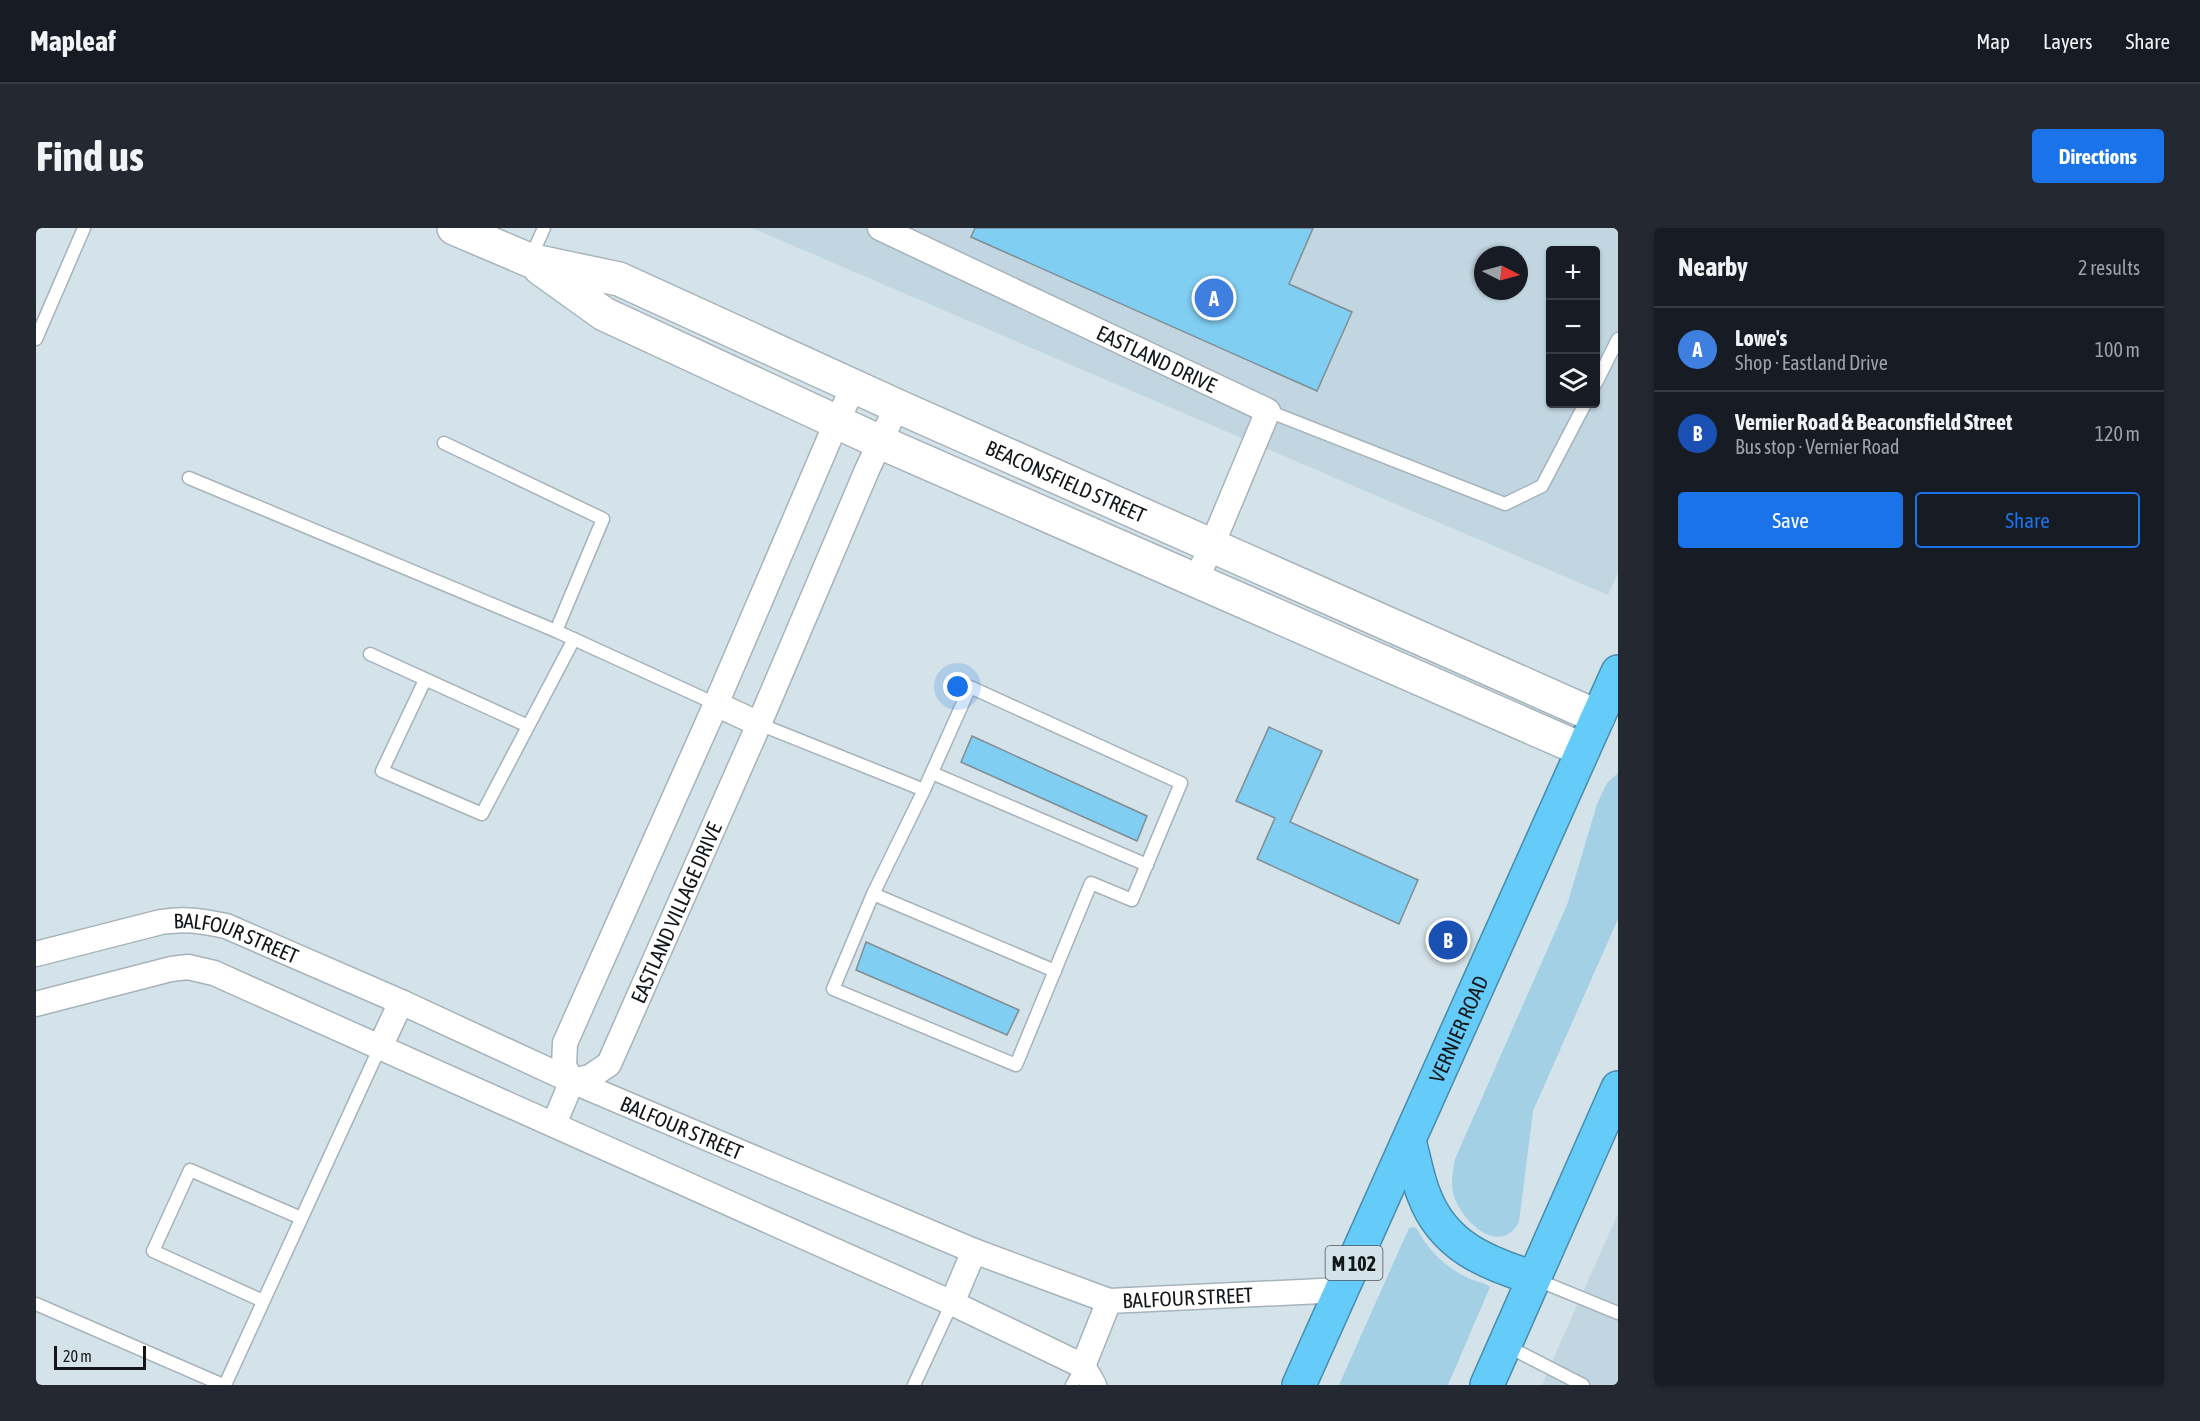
<!DOCTYPE html>
<html lang="en">
<head>
<meta charset="utf-8">
<style>
  body { margin:0; font-family:"Asap Condensed",sans-serif; background:#242831; color:#f1f3f6 }
  .controls { position:absolute; right:18px; top:18px; display:grid; overflow:hidden; border-radius:6px; box-shadow:0 2px 4px #0004 }
  .controls button { width:54px; height:54px; display:grid; place-items:center; padding:0; border:0; border-bottom:2px solid #363941; background:#171b24; color:#f1f3f6; font:30px sans-serif }
  .compass { position:absolute; left:1438px; top:18px; width:54px; height:54px; border-radius:50%; background:#171b24; box-shadow:0 2px 4px #0004; rotate:96deg }
  .scale { position:absolute; left:18px; bottom:15px; width:92px; box-sizing:border-box; padding-left:6px; border:3px solid #13171a; border-top:0; font-size:16px; line-height:21px; white-space:nowrap; color:#13171a; -webkit-text-stroke:4px #d4e2e9; paint-order:stroke }
  .you { position:absolute; left:922px; top:459px; width:21px; height:21px; margin:-15px; border:4px solid #fff; border-radius:50%; background:#1a73e8; box-shadow:0 0 0 9px #1a73e833 }
  .badge { display:grid; place-items:center; width:39px; height:39px; border-radius:50%; background:#1a73e8; color:#fff; font-size:20px; font-weight:700 }
  .pin { position:absolute; translate:-50% -50%; border:3px solid #fff; box-shadow:0 2px 6px #0006 }
  .list { margin:0; padding:0; list-style:none }
  h2 { display:flex; justify-content:space-between; align-items:center; height:78px; margin:0; padding:0 24px; font-size:26px }
  h2 small { font-size:20px; font-weight:400; color:#9ea1a6 }
  .list li { display:grid; grid-template-columns:39px 1fr auto; gap:18px; align-items:center; box-sizing:border-box; height:84px; padding:0 24px; border-top:2px solid #363941 }
  .list b { display:block; font-size:22px; white-space:nowrap }
  .list p { margin:0; font-size:20px; white-space:nowrap; color:#9ea1a6 }
  .list em { font-size:20px; font-style:normal; color:#9ea1a6 }
  .actions { display:flex; gap:12px; padding:18px 24px }
  .actions a { flex:1; padding:14px 0; border:2px solid #1a73e8; border-radius:6px; text-align:center; font-size:21px; color:#1a73e8 }
  .actions .main { background:#1a73e8; color:#fff }
  .icon { flex:none; width:33px; height:33px; fill:none; stroke:currentColor; stroke-width:2; stroke-linecap:round; stroke-linejoin:round }
  .map { position:relative; flex:none; width:1582px; height:1157px; overflow:hidden; border-radius:6px }
  header { display:flex; align-items:center; gap:36px; box-sizing:border-box; height:84px; padding:0 30px; background:#171b24; border-bottom:2px solid #363941 }
  header strong { font-size:28px }
  nav { display:flex; gap:33px; margin-inline-start:auto; font-size:21px }
  .intro { display:flex; align-items:center; justify-content:space-between; box-sizing:border-box; height:144px; padding:0 36px }
  h1 { margin:0; font-size:42px }
  .button { padding:15px 27px; border-radius:6px; background:#1a73e8; color:#fff; font-size:21px; font-weight:700 }
  main { display:flex; gap:36px; padding:0 36px }
  aside { flex:1; background:#171b24; border-radius:6px; box-shadow:0 2px 4px #0004 }
  .map>svg:first-child { display:block }
  .built { fill:#c1d6e1; fill-rule:evenodd }
  .green { fill:#a4d0e6 }
  .building { fill:#81cef3; stroke:#808c93; stroke-width:1.5 }
  .lines { fill:none; stroke-linecap:round; stroke-linejoin:round }
  .lane-casing { stroke:#a6b3ba; stroke-width:15 }
  .street-casing { stroke:#a6b3ba; stroke-width:27 }
  .secondary-casing { stroke:#a6b3ba; stroke-width:36 }
  .highway-casing { stroke:#488cab; stroke-width:36 }
  .lane { stroke:#fff; stroke-width:12 }
  .street { stroke:#fff; stroke-width:24 }
  .secondary { stroke:#fff; stroke-width:33 }
  .highway { stroke:#65cbf9; stroke-width:33 }
  .labels { text-anchor:middle; dominant-baseline:central; stroke-width:4.5; stroke-linejoin:round; paint-order:stroke }
  .shield { fill:#d4e2e9; stroke:#4d5458; stroke-width:1.5 }
  .shield-label { font-size:20px; font-weight:bold; fill:#13171a }
  .street-label { font-size:21px; fill:#13171a; stroke:#d4e2e9 }
</style>
</head>
<body>
<header>
<strong>Mapleaf</strong>
<nav><a>Map</a><a>Layers</a><a>Share</a></nav>
</header>
<div class="intro"><h1>Find us</h1><a class="button">Directions</a></div>
<main>
<div class="map">
<svg width="1582" height="1157" viewBox="0 0 1582 1157">
  <rect width="100%" height="100%" fill="#d4e2e9"/>
  <g class="built">
    <path d="M716 0H1582V345L1572 367ZM1514 22H1560V176H1514ZM1447 27H1483V63H1447Z"/>
    <path d="M1582 986V1157H1506L1526 1111Z"/>
  </g>
  <g class="green">
    <path d="M1582 545V691L1497 883 1483 994C1464 1029 1426 994 1418 968 1414 956 1417 943 1419 931L1531 677 1561 576 1571 555Z"/>
    <path d="M1377 999 1381 1001C1393 1023 1409 1039 1432 1050 1440 1054 1448 1054 1454 1059L1412 1157H1303L1373 1000Z"/>
  </g>
  <g class="building">
    <path d="M939 0H1277L1253 56 1316 84 1281 163 935 9Z"/>
    <path d="M1233 499 1286 523 1254 594 1382 652 1363 696 1221 631 1239 590 1200 573Z"/>
    <path d="M936 508 1111 588 1101 613 925 534Z"/>
    <path d="M830 714 983 782 971 807 820 742Z"/>
  </g>
  <g class="lines">
    <defs>
      <g id="lane">
        <path d="M494 31 508 0"/>
        <path d="M0 111 48 0"/>
        <path d="M1560 155 1582 111"/>
        <path d="M1232 183 1469 276 1506 258 1549 176"/>
        <path d="M408 215 567 291 520 403"/>
        <path d="M153 250 520 403 680 476"/>
        <path d="M334 426 492 498"/>
        <path d="M389 452 346 543 446 586 538 411"/>
        <path d="M723 496 888 562 934 459 1145 555 1096 672 1055 655 980 837 797 761 837 666 888 562"/>
        <path d="M896 545 1111 637"/>
        <path d="M837 666 1019 743"/>
        <path d="M1499 1051 1582 1085"/>
        <path d="M227 1073 117 1023 154 942 265 990"/>
        <path d="M0 1076 187 1157"/>
        <path d="M1471 1118 1547 1157"/>
        <path d="M189 1157 344 819"/>
        <path d="M878 1157 916 1075"/>
        <path d="M1036 1157 1047 1138"/>
      </g>
      <g id="street">
        <path id="s1" d="M844 0 1232 183 1176 317 1160 352"/>
        <path d="M680 476 723 496"/>
        <path id="s2" d="M0 726 125 694C150 690 165 693 190 698L365 774 536 853 938 1023 1073 1073 1306 1062"/>
        <path d="M0 776 135 741 152 739 178 745 916 1075 1047 1138 1058 1157"/>
        <path d="M344 819 365 774"/>
        <path id="s3" d="M536 853 554 849 573 836 723 496 831 242 861 178"/>
        <path d="M536 853 528 838 529 815 680 476 801 193 818 158"/>
        <path d="M518 896 536 853"/>
        <path d="M916 1075 938 1023"/>
        <path d="M1047 1138 1073 1073"/>
      </g>
      <g id="secondary">
        <path id="s4" d="M418 0 493 32 583 51 861 178 1562 489"/>
        <path d="M504 40 568 86 844 214 1547 522"/>
      </g>
      <g id="highway">
        <path d="M1373 913C1378 930 1381 950 1388 967 1407 1018 1450 1035 1498 1050"/>
        <path id="s5" d="M1263 1157 1582 444"/>
        <path d="M1451 1157 1582 860"/>
      </g>
    </defs>
    <use href="#lane" class="lane-casing"/>
    <use href="#street" class="street-casing"/>
    <use href="#secondary" class="secondary-casing"/>
    <use href="#highway" class="highway-casing"/>
    <use href="#lane" class="lane"/>
    <use href="#street" class="street"/>
    <use href="#secondary" class="secondary"/>
    <use href="#highway" class="highway"/>
  </g>
  <g class="labels">
    <rect class="shield" x="1289.5" y="1018" width="57" height="34" rx="4.5"/>
    <g class="shield-label">
      <text x="1318" y="1035">M 102</text>
    </g>
    <g class="street-label">
      <text stroke="none"><textPath href="#s1" startOffset="306">EASTLAND DRIVE</textPath></text>
      <text stroke="none"><textPath href="#s4" startOffset="664">BEACONSFIELD STREET</textPath></text>
      <text stroke="none"><textPath href="#s3" startOffset="207">EASTLAND VILLAGE DRIVE</textPath></text>
      <text stroke="none"><textPath href="#s2" startOffset="207">BALFOUR STREET</textPath></text>
      <text stroke="none"><textPath href="#s5" startOffset="390">VERNIER ROAD</textPath></text>
      <text stroke="none"><textPath href="#s2" startOffset="693">BALFOUR STREET</textPath></text>
      <text stroke="none"><textPath href="#s2" startOffset="1233">BALFOUR STREET</textPath></text>
    </g>
  </g>
</svg>
<div class="controls">
<button>+</button>
<button>−</button>
<button><svg class="icon" aria-label="layers" viewBox="0 0 24 24"><path d="M12 4l9 5-9 5-9-5zM3 14l9 5 9-5"/></svg></button>
</div>
<svg class="compass" viewBox="-18 -18 36 36"><path d="M0-13l5 13h-10z" fill="#e53935"/><path d="M0 13l5-13h-10z" fill="#9ea1a6"/></svg>
<div class="scale">20 m</div>
<div class="you"></div>
<div class="pin badge" style="left:1178px;top:70px;background:#3f7fe0">A</div>
<div class="pin badge" style="left:1412px;top:712px;background:#1a4fb4">B</div>
</div>
<aside>
<h2>Nearby<small>2 results</small></h2>
<ul class="list">
<li><span class="badge" style="background:#3f7fe0">A</span><div><b>Lowe's</b><p>Shop · Eastland Drive</p></div><em>100 m</em></li>
<li><span class="badge" style="background:#1a4fb4">B</span><div><b>Vernier Road &amp; Beaconsfield Street</b><p>Bus stop · Vernier Road</p></div><em>120 m</em></li>
</ul>
<div class="actions"><a class="main">Save</a><a>Share</a></div>
</aside>
</main>
</body>
</html>
